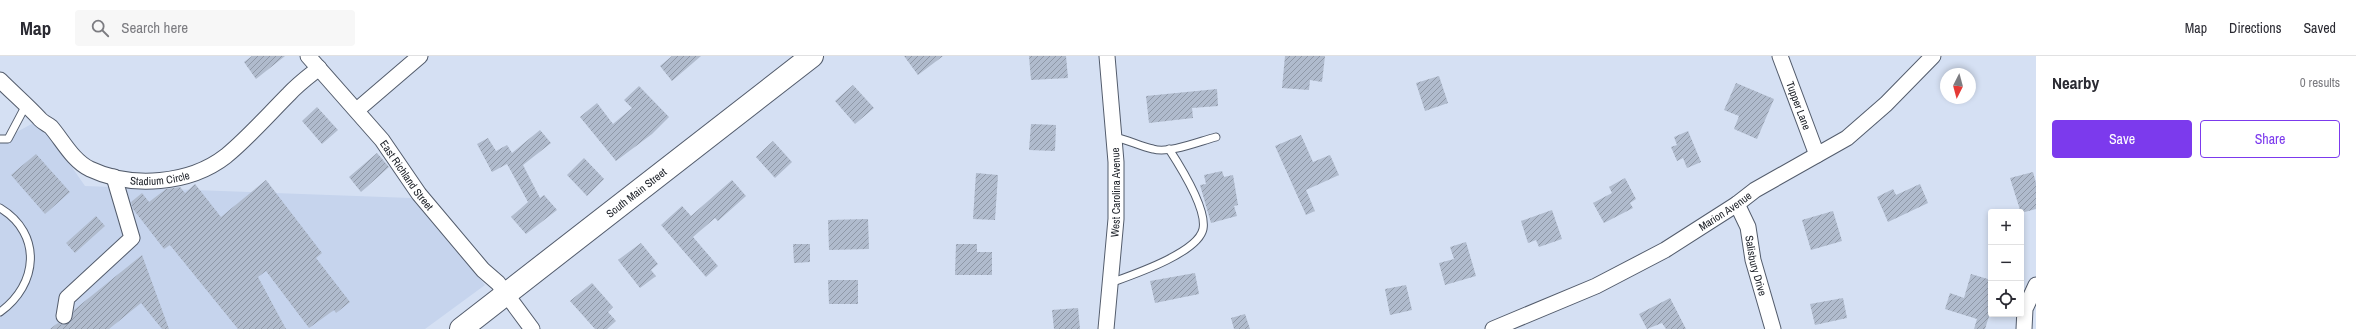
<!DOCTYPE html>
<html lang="en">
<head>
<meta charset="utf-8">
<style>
  body { margin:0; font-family:"Archivo Narrow",sans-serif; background:#f7f7f7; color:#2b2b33 }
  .controls { position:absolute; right:12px; bottom:12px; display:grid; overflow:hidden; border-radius:4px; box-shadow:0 2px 6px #0003 }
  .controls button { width:36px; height:36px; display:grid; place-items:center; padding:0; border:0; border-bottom:1px solid #e1e1e2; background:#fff; color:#2b2b33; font:20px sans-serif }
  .compass { position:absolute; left:1940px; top:12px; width:36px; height:36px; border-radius:50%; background:#fff; box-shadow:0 2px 6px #0003; rotate:186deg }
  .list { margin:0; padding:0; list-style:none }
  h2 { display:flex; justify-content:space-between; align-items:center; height:52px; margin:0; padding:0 16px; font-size:17px }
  h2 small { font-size:13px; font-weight:400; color:#7c7c81 }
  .actions { display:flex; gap:8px; padding:12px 16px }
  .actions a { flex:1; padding:9px 0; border:1px solid #7c3aed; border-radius:4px; text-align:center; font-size:14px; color:#7c3aed }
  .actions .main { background:#7c3aed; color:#fff }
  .icon { flex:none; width:22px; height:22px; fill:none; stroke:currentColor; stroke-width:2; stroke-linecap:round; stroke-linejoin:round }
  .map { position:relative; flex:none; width:2036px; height:273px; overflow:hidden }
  header { display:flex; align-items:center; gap:24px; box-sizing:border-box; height:56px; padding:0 20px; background:#fff; border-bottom:1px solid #e1e1e2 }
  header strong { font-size:19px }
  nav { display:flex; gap:22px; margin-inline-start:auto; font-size:14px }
  .search { width:280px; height:36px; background:#f7f7f7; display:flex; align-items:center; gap:10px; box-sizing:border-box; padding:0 14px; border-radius:4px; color:#7c7c81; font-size:15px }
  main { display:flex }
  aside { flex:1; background:#fff }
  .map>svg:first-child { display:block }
  .built { fill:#c6d4ed }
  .building { fill:url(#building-hatch) }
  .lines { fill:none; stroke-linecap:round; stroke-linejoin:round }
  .lane-casing { stroke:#535c6c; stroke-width:9 }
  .street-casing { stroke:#535c6c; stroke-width:17 }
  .primary-casing { stroke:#535c6c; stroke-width:24 }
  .lane { stroke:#fff; stroke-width:7 }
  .street { stroke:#fff; stroke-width:15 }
  .primary { stroke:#fff; stroke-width:22 }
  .labels { text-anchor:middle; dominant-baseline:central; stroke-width:4; stroke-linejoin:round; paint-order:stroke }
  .street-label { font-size:11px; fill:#21252c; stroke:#e4edfc }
</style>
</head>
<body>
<header>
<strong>Map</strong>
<div class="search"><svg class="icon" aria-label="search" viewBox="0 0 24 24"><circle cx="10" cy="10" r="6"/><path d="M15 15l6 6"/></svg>Search here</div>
<nav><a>Map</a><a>Directions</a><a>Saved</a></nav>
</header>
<main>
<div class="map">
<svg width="2036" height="273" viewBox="0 0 2036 273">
  <defs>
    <pattern id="building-hatch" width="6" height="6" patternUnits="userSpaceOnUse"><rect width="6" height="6" fill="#b0bbcd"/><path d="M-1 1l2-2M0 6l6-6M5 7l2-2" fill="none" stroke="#8f98a7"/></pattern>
  </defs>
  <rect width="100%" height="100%" fill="#d5e0f3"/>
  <path class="built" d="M39 64 85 130 411 142 485 229 425 273H0V85Z"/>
  <g class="building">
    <path d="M252 0H285L256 23 244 6Z"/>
    <path d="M672 0H701L672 25 660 10Z"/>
    <path d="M904 0H943L918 19Z"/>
    <path d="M1029 0H1066L1068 22 1031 24Z"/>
    <path d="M1285 0H1325L1322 26 1310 24 1309 34 1282 32Z"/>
    <path d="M1439 20 1448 47 1425 55 1416 27Z"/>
    <path d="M1736 27 1774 43 1757 83 1734 73 1739 60 1724 54Z"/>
    <path d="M853 29 874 52 855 68 835 45Z"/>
    <path d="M639 30 669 61 652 78 616 105 580 61 597 47 613 68 632 52 624 44Z"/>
    <path d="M1217 33 1218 50 1192 52 1193 62 1149 67 1146 40Z"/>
    <path d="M317 51 338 74 322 88 302 65Z"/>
    <path d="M1031 68 1056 69 1055 95 1029 94Z"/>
    <path d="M540 74 551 87 523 109 540 142 544 139 557 154 526 178 511 161 528 146 507 108 492 116 477 88 488 82 496 95 507 89 512 97Z"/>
    <path d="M1688 75 1701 106 1687 112 1683 102 1677 105 1671 91 1677 89 1674 81Z"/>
    <path d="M1301 79 1313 106 1330 99 1339 119 1306 134 1315 155 1306 159 1275 90Z"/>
    <path d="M773 85 792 106 775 122 756 101Z"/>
    <path d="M377 97 389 111 361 136 349 121Z"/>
    <path d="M36 98 70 136 45 158 11 119Z"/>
    <path d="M584 102 604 123 587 140 567 119Z"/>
    <path d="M1222 115 1224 121 1233 119 1238 149 1234 150 1237 160 1211 167 1200 129 1206 128 1204 119Z"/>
    <path d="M2033 116 2036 127V153L2021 157 2010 122Z"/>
    <path d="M976 117 998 119 995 164 973 163Z"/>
    <path d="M1625 122 1636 143 1630 147 1633 152 1604 167 1593 147 1612 137 1609 131Z"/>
    <path d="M266 124 322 197 316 202 350 246 336 257 334 254 309 272 266 215 258 221 286 273H238L170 189 164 193 133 153 131 146 142 137 149 146 166 133 180 131 185 137 195 128 221 161Z"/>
    <path d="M732 124 746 140 718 165 715 162 693 181 718 210 706 221 661 169 682 150 691 160Z"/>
    <path d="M1920 128 1928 147 1888 166 1877 141 1893 133 1896 139Z"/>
    <path d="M1552 154 1562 183 1539 191 1536 184 1528 187 1521 165Z"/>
    <path d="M1833 155 1842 185 1811 194 1802 164Z"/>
    <path d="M96 160 105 170 75 197 66 187Z"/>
    <path d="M868 163 869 193 829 194 828 164Z"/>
    <path d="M1466 186 1476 220 1445 229 1439 207 1454 203 1450 191Z"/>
    <path d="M641 187 658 208 651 214 656 220 640 232 618 204Z"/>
    <path d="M793 188H810V206L794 207Z"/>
    <path d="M956 188H977V196H992V219H955Z"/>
    <path d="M142 199 169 273H162L141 247 109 273H50L58 267 63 269 71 266 74 254Z"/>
    <path d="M1195 217 1199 238 1155 247 1150 225Z"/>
    <path d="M1971 218 1991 224V254L1985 273H1974L1977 263 1945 253 1950 237 1964 242Z"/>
    <path d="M828 224H858V248H829Z"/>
    <path d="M592 227 613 251 608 256 616 265 607 273H595L570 245Z"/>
    <path d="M1406 229 1412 254 1390 259 1385 233Z"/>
    <path d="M1670 242 1686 273H1666L1662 267 1647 273 1639 258Z"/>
    <path d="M1843 242 1847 262 1815 269 1810 248Z"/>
    <path d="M1078 252 1080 273H1054L1052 254Z"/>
    <path d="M1245 258 1250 273H1234L1231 262Z"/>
  </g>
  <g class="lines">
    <defs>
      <g id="lane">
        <path d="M1114 81C1129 84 1139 90 1153 93 1169 98 1200 85 1216 81"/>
        <path d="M0 83H8L26 49"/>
        <path d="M0 152C43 178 38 229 0 256"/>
        <path d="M1110 227C1132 219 1198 197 1203 173 1207 153 1180 110 1169 93"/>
      </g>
      <g id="street">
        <path id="s1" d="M308 0 382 84 419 138 483 214 498 227 532 273"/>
        <path id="s2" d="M1780 0 1817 99"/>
        <path id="s3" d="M0 24C13 37 27 49 39 62 42 66 47 68 51 71 63 85 73 105 90 113 132 133 190 128 226 100 249 81 269 58 289 38 298 28 309 20 319 12"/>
        <path d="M357 54 420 0"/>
        <path id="s4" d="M1737 148 1748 171 1753 204 1773 273"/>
        <path d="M64 260 67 242 132 182 114 121"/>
        <path id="s5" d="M1106 273 1116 163V106L1107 0"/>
        <path id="s6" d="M1493 273 1596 230 1665 194 1737 148 1755 134 1847 82 1886 48 1933 0"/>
        <path d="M2024 273 2025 253 2036 229"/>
      </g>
      <g id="primary">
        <path id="s7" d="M461 273 812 0"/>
      </g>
    </defs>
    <use href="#lane" class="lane-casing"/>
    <use href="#street" class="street-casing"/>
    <use href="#primary" class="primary-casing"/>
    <use href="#lane" class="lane"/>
    <use href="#street" class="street"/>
    <use href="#primary" class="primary"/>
  </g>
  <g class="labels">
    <g class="street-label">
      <text stroke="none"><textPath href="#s2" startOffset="53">Tupper Lane</textPath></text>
      <text stroke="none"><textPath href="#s3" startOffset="199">Stadium Circle</textPath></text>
      <text stroke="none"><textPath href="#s1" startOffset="155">East Richland Street</textPath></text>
      <text stroke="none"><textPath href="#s7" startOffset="222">South Main Street</textPath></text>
      <text stroke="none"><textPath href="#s5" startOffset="137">West Carolina Avenue</textPath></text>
      <text stroke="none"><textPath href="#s6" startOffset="261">Marion Avenue</textPath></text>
      <text stroke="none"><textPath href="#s4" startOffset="65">Salisbury Drive</textPath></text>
    </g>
  </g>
</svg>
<div class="controls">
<button>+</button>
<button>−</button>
<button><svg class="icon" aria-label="locate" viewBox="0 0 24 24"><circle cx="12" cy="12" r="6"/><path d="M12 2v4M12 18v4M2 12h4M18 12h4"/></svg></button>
</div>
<svg class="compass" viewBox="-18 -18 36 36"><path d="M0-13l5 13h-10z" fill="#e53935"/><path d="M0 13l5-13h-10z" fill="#7c7c81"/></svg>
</div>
<aside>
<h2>Nearby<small>0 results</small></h2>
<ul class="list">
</ul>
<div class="actions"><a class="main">Save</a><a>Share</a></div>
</aside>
</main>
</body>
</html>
